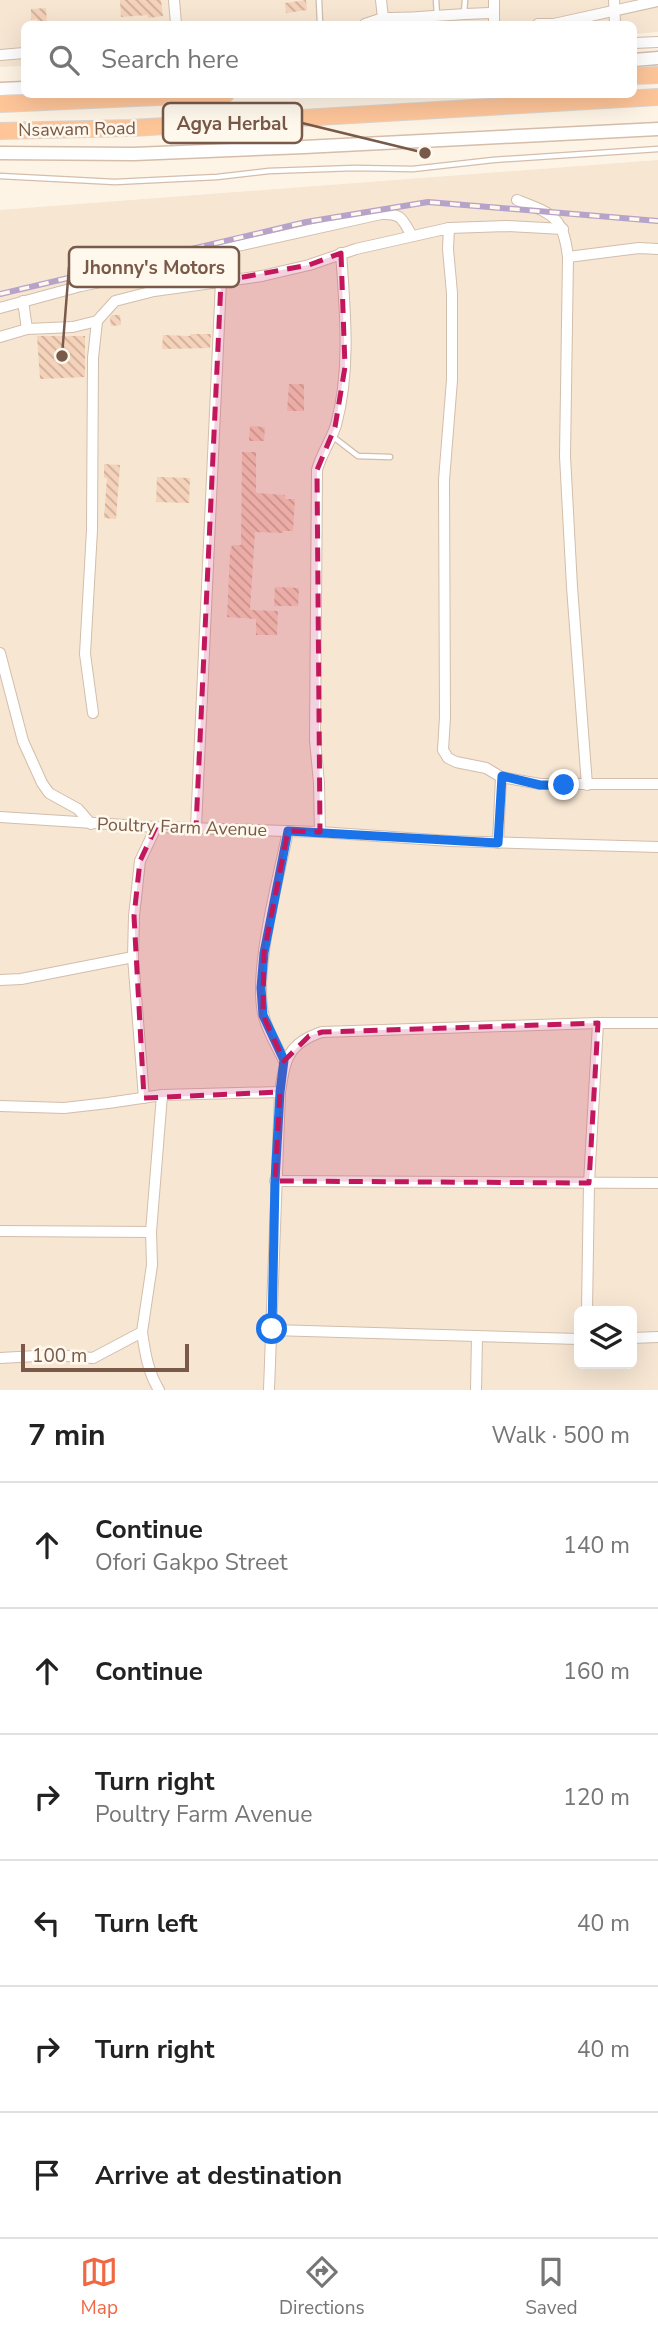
<!DOCTYPE html>
<html lang="en">
<head>
<meta charset="utf-8">
<style>
  body { margin:0; font-family:"Nunito Sans",sans-serif; background:#f6f6f6; color:#222 }
  .controls { position:absolute; right:21px; bottom:21px; display:grid; overflow:hidden; border-radius:10px; box-shadow:0 7px 28px #0002 }
  .controls button { width:63px; height:63px; display:grid; place-items:center; padding:0; border:0; border-bottom:2px solid #e0e0e0; background:#fff; color:#222; font:35px sans-serif }
  .scale { position:absolute; left:21px; bottom:18px; width:168px; box-sizing:border-box; padding-left:7px; border:4px solid #795948; border-top:0; font-size:19px; line-height:24px; white-space:nowrap; color:#795948; -webkit-text-stroke:5px #fff8ed; paint-order:stroke }
  .stop { position:absolute; width:21px; height:21px; margin:-16px; border:5px solid #1a73e8; border-radius:50%; background:#fff }
  .stop.end { background:#1a73e8; border-color:#fff; box-shadow:0 2px 7px #0008 }
  .list { margin:0; padding:0; list-style:none }
  h2 { display:flex; justify-content:space-between; align-items:center; height:91px; margin:0; padding:0 28px; font-size:30px }
  h2 small { font-size:23px; font-weight:400; color:#767676 }
  .list li { display:grid; grid-template-columns:46px 1fr auto; gap:21px; align-items:center; box-sizing:border-box; height:126px; padding:0 28px; border-top:2px solid #e0e0e0 }
  .list b { display:block; font-size:26px; white-space:nowrap }
  .list p { margin:0; font-size:23px; white-space:nowrap; color:#767676 }
  .list em { font-size:23px; font-style:normal; color:#767676 }
  .icon { flex:none; width:38px; height:38px; fill:none; stroke:currentColor; stroke-width:2; stroke-linecap:round; stroke-linejoin:round }
  .map { position:relative; flex:none; width:658px; height:1390px; overflow:hidden }
  .search { position:absolute; background:#fff; box-shadow:0 7px 28px #0002; left:21px; right:21px; top:21px; height:77px; display:flex; align-items:center; gap:18px; box-sizing:border-box; padding:0 24px; border-radius:10px; color:#767676; font-size:26px }
  .sheet { height:847px; background:#fff }
  nav { display:flex; justify-content:space-around; align-items:center; box-sizing:border-box; height:98px; border-top:2px solid #e0e0e0; background:#fff; font-size:19px; color:#767676 }
  nav a { display:grid; justify-items:center; gap:4px }
  nav .on { color:#f06841 }
  .map>svg:first-child { display:block }
  .residential { fill:#f6e6d2; fill-rule:evenodd }
  .building { fill:url(#building-back-hatch) }
  .lines { fill:none; stroke-linecap:round; stroke-linejoin:round }
  .service-casing { stroke:#d3bdac; stroke-width:7 }
  .minor-casing { stroke:#d3bdac; stroke-width:12 }
  .secondary-casing { stroke:#d6bdaa; stroke-width:15 }
  .trunk-casing { stroke:#dcd4cf; stroke-width:18 }
  .service { stroke:#fff; stroke-width:4.5 }
  .minor { stroke:#fff; stroke-width:10 }
  .secondary { stroke:#fff; stroke-width:12 }
  .trunk { stroke:#fec599; stroke-width:16 }
  .rail-casing { stroke:#b7a2c9; stroke-width:6 }
  .rail { stroke:#fff8ed; stroke-width:3.5; stroke-dasharray:10; stroke-linecap:butt }
  .route { stroke:#1a73e8; stroke-width:9 }
  .marked { fill:#c2185b; fill-opacity:0.2; stroke:#c2185b; stroke-width:5; stroke-dasharray:14 9; stroke-linejoin:round }
  .labels { text-anchor:middle; dominant-baseline:central; stroke-width:5; stroke-linejoin:round; paint-order:stroke }
  .street-label { font-size:18px; fill:#795948; stroke:#fff8ed }
  .leader { fill:none; stroke:#795948; stroke-width:2.5 }
  .callout-dot { fill:#795948; stroke:#fff8ed; stroke-width:2.5 }
  .callout { fill:#fff8ed; stroke:#795948; stroke-width:2.5 }
  .callout-label { font-size:19px; text-anchor:middle; font-weight:bold; fill:#795948 }
</style>
</head>
<body>
<div class="map">
<svg width="658" height="1390" viewBox="0 0 658 1390">
  <defs>
    <pattern id="building-back-hatch" width="6" height="6" patternUnits="userSpaceOnUse" patternTransform="scale(1.75)"><rect width="6" height="6" fill="#f5d2ba"/><path d="M-1 5l2 2M0 0l6 6M5-1l2 2" fill="none" stroke="#cbad99"/></pattern>
  </defs>
  <rect width="100%" height="100%" fill="#fef4e5"/>
  <g class="residential">
    <path d="M0 0H658V32L634 34V24H24V66L0 67Z"/>
    <path d="M658 160V1390H0V210ZM579 1311H632V1364H579Z"/>
  </g>
  <g class="building">
    <path d="M120 0H161L163 16 148 18V15L121 17Z"/>
    <path d="M306 0 307 10 286 13 285 3Z"/>
    <path d="M46 8 47 24H37V19L31 20V9Z"/>
    <path d="M112 315H120L121 325 111 326 110 318Z"/>
    <path d="M190 334H211L210 348 162 349 163 335 190 336Z"/>
    <path d="M37 336H85V377L40 379Z"/>
    <path d="M289 384H304V411H287Z"/>
    <path d="M250 426 265 427 264 441H249Z"/>
    <path d="M242 452H256V493L285 495V499H295L293 531H283V533L255 532 250 610 278 611 277 635H256V619L227 617 230 553 232 545H241Z"/>
    <path d="M104 464 120 465 116 519 104 518 107 478H104Z"/>
    <path d="M157 477 190 478 189 503 156 502Z"/>
    <path d="M275 587 299 588 298 606H274Z"/>
  </g>
  <g class="lines">
    <defs>
      <g id="service">
        <path d="M319 0 320 24"/>
        <path d="M436 0 437 15"/>
        <path d="M464 13 465 0"/>
        <path d="M0 176 115 182 217 177 269 171 354 168 413 169 493 160 658 149"/>
        <path d="M332 436 358 456 390 457"/>
      </g>
      <g id="minor">
        <path d="M174 0 176 24"/>
        <path d="M381 0 383 18C420 19 456 13 493 13"/>
        <path d="M494 0V24"/>
        <path d="M614 0 615 24"/>
        <path d="M365 24 383 18"/>
        <path d="M538 24H554L658 1"/>
        <path d="M634 43 658 42"/>
        <path d="M0 55 24 53"/>
        <path d="M517 200C553 214 563 216 568 257L565 456 572 587 587 785"/>
        <path d="M449 228 506 226 563 229"/>
        <path d="M568 257 639 248 658 249"/>
        <path d="M23 301 27 329"/>
        <path d="M0 308 81 286 129 276 215 251 381 214C402 213 402 219 412 236"/>
        <path d="M0 337 27 329 73 327 97 321 115 301 154 291 262 276 309 265 356 249 449 228 448 249 452 293V380L444 480 445 717 443 750 448 758 456 762 486 768 501 777"/>
        <path d="M0 653 23 741 42 783 49 793 78 809 91 824"/>
        <path d="M93 713 85 654 92 530 93 358 97 321"/>
        <path d="M0 817 156 827 320 832 450 841 658 847"/>
        <path d="M196 827 221 281"/>
        <path d="M320 832 319 783 315 740 317 470C321 454 331 441 336 425 351 370 345 310 341 253"/>
        <path d="M498 843 501 777 540 784H658"/>
        <path d="M0 980 21 979 133 957"/>
        <path d="M284 1061C277 1046 268 1032 264 1017 252 974 279 877 288 831"/>
        <path d="M144 1098 133 957 134 916 140 861 156 827"/>
        <path d="M0 1106 64 1108 108 1103 162 1095 280 1092C285 1059 288 1043 322 1032L598 1023H658"/>
        <path d="M275 1181 658 1183"/>
        <path d="M0 1231 151 1232"/>
        <path d="M587 1311 589 1183 598 1023"/>
        <path d="M272 1330 579 1339"/>
        <path d="M142 1332C145 1353 148 1372 159 1390"/>
        <path d="M632 1338 658 1337"/>
        <path d="M0 1358 55 1355 93 1358 142 1332 152 1265 151 1232 162 1095"/>
        <path d="M269 1390 280 1092"/>
        <path d="M476 1390 477 1337"/>
      </g>
      <g id="secondary">
        <path d="M634 60 658 58"/>
        <path d="M0 89 24 88"/>
        <path d="M0 153 134 154 304 147 658 129"/>
      </g>
      <g id="trunk">
        <path d="M634 76 658 75"/>
        <path d="M0 104 226 94"/>
        <path d="M0 131 131 128 658 97"/>
      </g>
    </defs>
    <use href="#service" class="service-casing"/>
    <use href="#minor" class="minor-casing"/>
    <use href="#secondary" class="secondary-casing"/>
    <use href="#trunk" class="trunk-casing"/>
    <use href="#service" class="service"/>
    <use href="#minor" class="minor"/>
    <use href="#secondary" class="secondary"/>
    <use href="#trunk" class="trunk"/>
    <defs>
      <path id="rail" d="M0 294 306 222 428 202 658 221"/>
    </defs>
    <use href="#rail" class="rail-casing"/>
    <use href="#rail" class="rail"/>
  </g>
  <g class="lines">
    <path class="route" d="M272 1329 275 1181 280 1092 284 1060 263 1015 261 988 264 953 288 831 498 843 502 776 540 785H564"/>
  </g>
  <path class="marked" d="M341 253 345 367 335 427 317 470 320 832 288 831 264 953 263 1015 284 1061 309 1036 322 1032 598 1023 589 1183 275 1181 280 1092 144 1098 134 916 140 861 156 827H196L221 281 309 265Z"/>
  <g class="labels">
    <g class="street-label">
      <text transform="translate(77 129) rotate(-1)">Nsawam Road</text>
      <text transform="translate(182 827) rotate(2)">Poultry Farm Avenue</text>
    </g>
  </g>
  <path class="leader" d="M425 153L302 123M62 356L69 267"/>
  <g class="callout-dot">
    <circle cx="425" cy="153" r="7"/>
    <circle cx="62" cy="356" r="7"/>
  </g>
  <g class="callout">
    <rect x="163" y="103" width="139" height="40" rx="7"/>
    <rect x="69" y="247" width="170" height="40" rx="7"/>
  </g>
  <g class="callout-label">
    <text x="232" y="130">Agya Herbal</text>
    <text x="154" y="274">Jhonny's Motors</text>
  </g>
</svg>
<div class="controls">
<button><svg class="icon" aria-label="layers" viewBox="0 0 24 24"><path d="M12 4l9 5-9 5-9-5zM3 14l9 5 9-5"/></svg></button>
</div>
<div class="scale">100 m</div>
<div class="stop" style="left:272px;top:1329px"></div>
<div class="stop end" style="left:564px;top:785px"></div>
<div class="search"><svg class="icon" aria-label="search" viewBox="0 0 24 24"><circle cx="10" cy="10" r="6"/><path d="M15 15l6 6"/></svg>Search here</div>
</div>
<section class="sheet">
<h2>7 min<small>Walk · 500 m</small></h2>
<ul class="list">
<li><svg class="icon" aria-label="ahead" viewBox="0 0 24 24"><path d="M12 20V5M6 11l6-6 6 6"/></svg><div><b>Continue</b><p>Ofori Gakpo Street</p></div><em>140 m</em></li>
<li><svg class="icon" aria-label="ahead" viewBox="0 0 24 24"><path d="M12 20V5M6 11l6-6 6 6"/></svg><div><b>Continue</b></div><em>160 m</em></li>
<li><svg class="icon" aria-label="right" viewBox="0 0 24 24"><path d="M7 20v-9h11M14 6l5 5-5 5"/></svg><div><b>Turn right</b><p>Poultry Farm Avenue</p></div><em>120 m</em></li>
<li><svg class="icon" aria-label="left" viewBox="0 0 24 24"><path d="M17 20v-9H6M10 6l-5 5 5 5"/></svg><div><b>Turn left</b></div><em>40 m</em></li>
<li><svg class="icon" aria-label="right" viewBox="0 0 24 24"><path d="M7 20v-9h11M14 6l5 5-5 5"/></svg><div><b>Turn right</b></div><em>40 m</em></li>
<li><svg class="icon" aria-label="arrive" viewBox="0 0 24 24"><path d="M6 21V4h12l-3 4 3 4H6"/></svg><div><b>Arrive at destination</b></div></li>
</ul>
</section>
<nav>
<a class="on"><svg class="icon" aria-label="map" viewBox="0 0 24 24"><path d="M3 6l6-2 6 2 6-2v14l-6 2-6-2-6 2zM9 4v14M15 6v14"/></svg>Map</a>
<a><svg class="icon" aria-label="directions" viewBox="0 0 24 24"><path d="M12 3l9 9-9 9-9-9zM9 14v-3h6M13 9l2 2-2 2"/></svg>Directions</a>
<a><svg class="icon" aria-label="saved" viewBox="0 0 24 24"><path d="M7 4h10v16l-5-4-5 4z"/></svg>Saved</a>
</nav>
</body>
</html>
